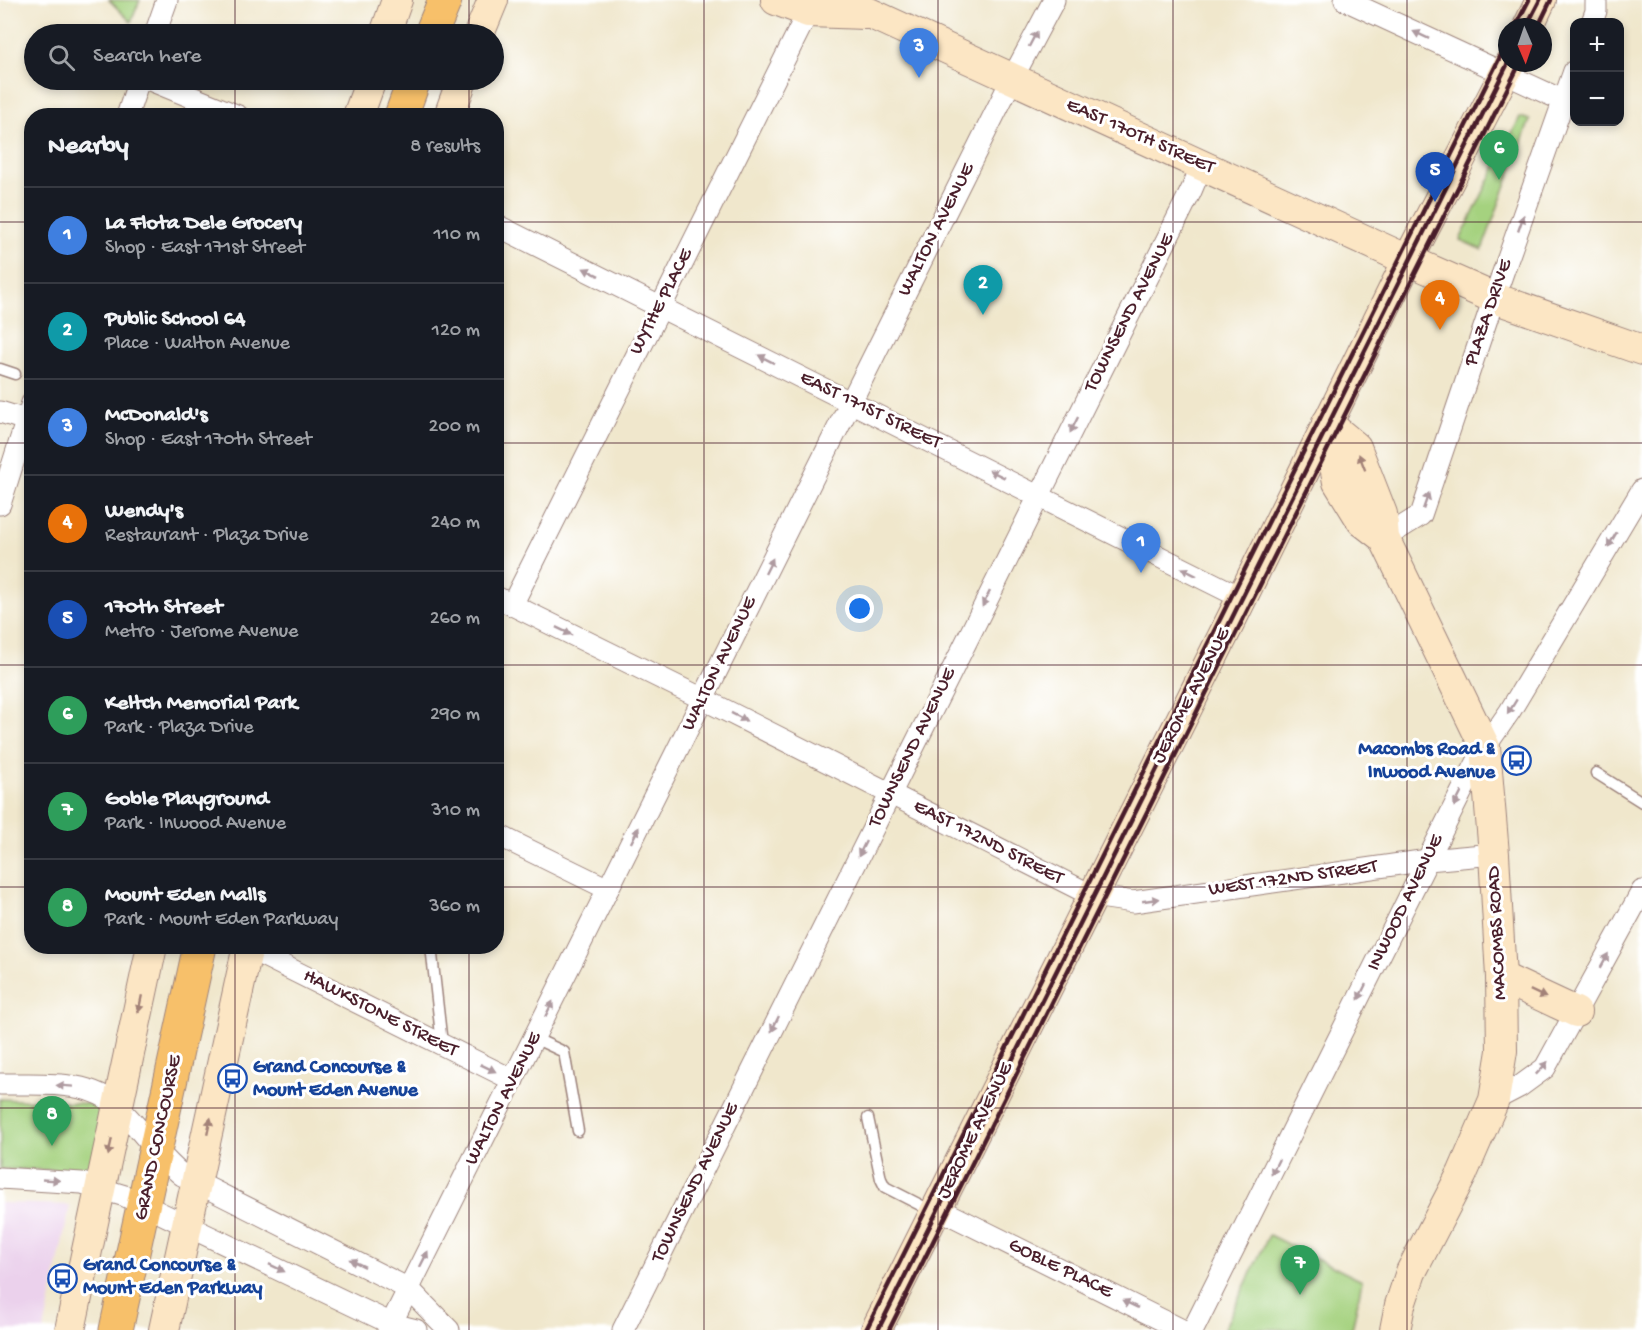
<!DOCTYPE html>
<html lang="en">
<head>
<meta charset="utf-8">
<style>
  body { margin:0; font-family:"Gochi Hand",sans-serif; background:#242831; color:#f1f3f6 }
  .controls { position:absolute; right:18px; top:18px; display:grid; overflow:hidden; border-radius:12px; box-shadow:0 3px 9px #0003 }
  .controls button { width:54px; height:54px; display:grid; place-items:center; padding:0; border:0; border-bottom:2px solid #363941; background:#171b24; color:#f1f3f6; font:30px sans-serif }
  .compass { position:absolute; left:1498px; top:18px; width:54px; height:54px; border-radius:50%; background:#171b24; box-shadow:0 3px 9px #0003; rotate:178deg }
  .you { position:absolute; left:860px; top:609px; width:21px; height:21px; margin:-15px; border:4px solid #fff; border-radius:50%; background:#1a73e8; box-shadow:0 0 0 9px #1a73e833 }
  .badge { display:grid; place-items:center; width:39px; height:39px; border-radius:50%; background:#0f766e; color:#fff; font-size:20px; font-weight:700 }
  .pin { position:absolute; translate:-50% -50px; filter:drop-shadow(0 2px 3px #0008) }
  .pin::after { content:''; position:absolute; top:32px; width:21px; height:18px; background:inherit; clip-path:polygon(0 0,100% 0,50% 100%) }
  .list { margin:0; padding:0; list-style:none }
  h2 { display:flex; justify-content:space-between; align-items:center; height:78px; margin:0; padding:0 24px; font-size:26px }
  h2 small { font-size:20px; font-weight:400; color:#9ea1a6 }
  .list li { display:grid; grid-template-columns:39px 1fr auto; gap:18px; align-items:center; box-sizing:border-box; height:96px; padding:0 24px; border-top:2px solid #363941 }
  .list b { display:block; font-size:22px; white-space:nowrap }
  .list p { margin:0; font-size:20px; white-space:nowrap; color:#9ea1a6 }
  .list em { font-size:20px; font-style:normal; color:#9ea1a6 }
  .icon { flex:none; width:33px; height:33px; fill:none; stroke:currentColor; stroke-width:2; stroke-linecap:round; stroke-linejoin:round }
  .map { position:relative; flex:none; width:1642px; height:1330px; overflow:hidden }
  .search { position:absolute; background:#171b24; box-shadow:0 3px 9px #0003; left:24px; top:24px; width:480px; height:66px; display:flex; align-items:center; gap:15px; box-sizing:border-box; padding:0 21px; border-radius:33px; color:#9ea1a6; font-size:22px }
  .panel { position:absolute; background:#171b24; box-shadow:0 3px 9px #0003; left:24px; top:108px; width:480px; height:846px; border-radius:24px }
  .map>svg:first-child { display:block }
  .built { fill:#ebd1ec }
  .green { fill:#a5d27f; stroke:#787855; stroke-width:1.5 }
  .lines { fill:none; stroke-linecap:round; stroke-linejoin:round }
  .lane-casing { stroke:#9d837c; stroke-width:13 }
  .street-casing { stroke:#9d837c; stroke-width:23 }
  .secondary-casing { stroke:#9d837c; stroke-width:32 }
  .primary-casing { stroke:#9d837c; stroke-width:35 }
  .lane { stroke:#fff; stroke-width:10 }
  .street { stroke:#fff; stroke-width:21 }
  .secondary { stroke:#fce6c4; stroke-width:30 }
  .primary { stroke:#f7c06b; stroke-width:33 }
  .rail { stroke:#4a1f2b; stroke-width:4.5 }
  .oneway { fill:#ae9aa0 }
  .oneway2 { fill:#a38278 }
  .grid { fill:none; stroke:#4a1f2b; stroke-width:1.5; stroke-opacity:0.55 }
  .labels { text-anchor:middle; dominant-baseline:central; stroke-width:6; stroke-linejoin:round; paint-order:stroke }
  .street-label { font-size:20px; fill:#4a1f2b; stroke:#fff }
  .transit-label { font-size:20px; font-weight:bold; fill:#164399; stroke:#fff; text-anchor:start }
</style>
</head>
<body>
<div class="map">
<svg width="1642" height="1330" viewBox="0 0 1642 1330">
  <rect width="100%" height="100%" fill="#fff"/>
  <filter id="ink" filterUnits="userSpaceOnUse"><feTurbulence type="fractalNoise" baseFrequency=".0167" numOctaves="2"/><feDisplacementMap in="SourceGraphic" scale="12" xChannelSelector="R" yChannelSelector="G"/><feConvolveMatrix kernelMatrix="1 2 1 2 8 2 1 2 1" color-interpolation-filters="sRGB"/></filter>
  <filter id="wash" filterUnits="userSpaceOnUse"><feTurbulence type="fractalNoise" baseFrequency=".008" numOctaves="4" result="noise"/><feDisplacementMap in="SourceGraphic" scale="24" xChannelSelector="R" yChannelSelector="G"/><feGaussianBlur stdDeviation="1.35" result="paint"/><feColorMatrix in="noise" values="0 0 0 0 0 0 0 0 0 0 0 0 0 0 0 0 0 1.4 0 .05"/><feComposite in="paint" operator="in"/></filter>
  <g filter="url(#wash)">
    <rect width="100%" height="100%" fill="#f0e7cc"/>
    <path class="built" d="M0 1203 70 1205 44 1330H0Z"/>
    <g class="green">
      <path d="M109 0H140L131 22Z"/>
      <path d="M1520 117 1530 120 1482 250 1460 240Z"/>
      <path d="M0 1099 95 1104 109 1122 98 1176 55 1170 0 1169Z"/>
      <path d="M1269 1235 1362 1281 1352 1330 1224 1329Z"/>
    </g>
  </g>
  <g filter="url(#ink)">
    <g class="lines">
      <defs>
        <g id="lane">
          <path d="M0 369 15 374"/>
          <path d="M1596 773 1642 802"/>
          <path d="M431 946 442 1044"/>
          <path d="M534 1038 564 1052 578 1131"/>
          <path d="M868 1118 881 1179 885 1187 932 1211"/>
        </g>
        <g id="street">
          <path d="M1345 0 1564 101"/>
          <path d="M1592 22 1596 11V0"/>
          <path d="M155 34 167 0"/>
          <path d="M150 80 238 116"/>
          <path d="M127 116 139 80"/>
          <path d="M496 225 1242 598"/>
          <path d="M0 412 26 420"/>
          <path d="M0 504 32 403"/>
          <path d="M1384 538 1421 515 1494 298 1574 71"/>
          <path d="M496 597 703 699 1093 896 1133 902 1428 860 1494 854"/>
          <path d="M512 605 813 2"/>
          <path d="M496 834 608 889"/>
          <path d="M248 948 513 1080"/>
          <path d="M0 1084C38 1085 90 1078 119 1108 141 1129 158 1156 182 1175L409 1289 449 1330"/>
          <path d="M1494 1100 1519 1087 1545 1068 1642 891"/>
          <path d="M0 1178 82 1183 125 1196 392 1324 416 1330"/>
          <path d="M937 1208 1182 1330"/>
          <path d="M388 1330 1012 79 1054 0"/>
          <path d="M623 1330 1191 191 1202 165"/>
          <path d="M1193 1330 1461 793 1485 747 1510 711 1642 490"/>
        </g>
        <g id="secondary">
          <path d="M776 0 808 12 866 14"/>
          <path d="M841 0 1408 260 1494 298 1642 350"/>
          <path d="M1528 27 1541 0"/>
          <path d="M385 34 397 0"/>
          <path d="M479 34 493 0"/>
          <path d="M358 116 371 80"/>
          <path d="M449 116 462 80"/>
          <path d="M1384 538 1362 521 1338 482 1327 423 1356 447 1382 514 1384 538 1485 747 1494 854 1501 977 1502 1051 1494 1100 1462 1174 1411 1272 1400 1305 1395 1330"/>
          <path d="M1501 977 1576 1012"/>
          <path d="M70 1330 152 946"/>
          <path d="M164 1330 248 946"/>
          <path d="M876 1330 1233 616 1408 260 1510 63"/>
        </g>
        <g id="primary">
          <path d="M431 34 445 0"/>
          <path d="M401 116 414 80"/>
          <path d="M116 1330 200 946"/>
        </g>
      </defs>
      <use href="#lane" class="lane-casing"/>
      <use href="#street" class="street-casing"/>
      <use href="#secondary" class="secondary-casing"/>
      <use href="#primary" class="primary-casing"/>
      <use href="#lane" class="lane"/>
      <use href="#street" class="street"/>
      <use href="#secondary" class="secondary"/>
      <use href="#primary" class="primary"/>
      <g class="rail">
        <path d="M1515 27 1529 0"/>
        <path d="M1526 27 1540 0"/>
        <path d="M1538 27 1551 0"/>
        <path d="M866 1330 1507 43"/>
        <path d="M878 1330 1508 63"/>
        <path d="M889 1330 1520 63"/>
      </g>
    </g>
    <defs><path id="oneway-solid" d="M-6-.8H1V-3.2L6.5 0L1 3.2V.8H-6Z" transform="scale(1.5)"/></defs>
    <g class="oneway">
      <use href="#oneway-solid" transform="translate(1421 35) rotate(-155)"/>
      <use href="#oneway-solid" transform="translate(1033 39) rotate(-62)"/>
      <use href="#oneway-solid" transform="translate(1521 223) rotate(-71)"/>
      <use href="#oneway-solid" transform="translate(591 272) rotate(-154)"/>
      <use href="#oneway-solid" transform="translate(766 359) rotate(-153)"/>
      <use href="#oneway-solid" transform="translate(1074 425) rotate(117)"/>
      <use href="#oneway-solid" transform="translate(997 474) rotate(-154)"/>
      <use href="#oneway-solid" transform="translate(1426 501) rotate(-71)"/>
      <use href="#oneway-solid" transform="translate(1612 540) rotate(121)"/>
      <use href="#oneway-solid" transform="translate(769 566) rotate(-64)"/>
      <use href="#oneway-solid" transform="translate(1189 572) rotate(-153)"/>
      <use href="#oneway-solid" transform="translate(986 599) rotate(116)"/>
      <use href="#oneway-solid" transform="translate(564 631) rotate(26)"/>
      <use href="#oneway-solid" transform="translate(1512 707) rotate(122)"/>
      <use href="#oneway-solid" transform="translate(739 717) rotate(27)"/>
      <use href="#oneway-solid" transform="translate(1458 799) rotate(117)"/>
      <use href="#oneway-solid" transform="translate(635 835) rotate(-63)"/>
      <use href="#oneway-solid" transform="translate(862 849) rotate(116)"/>
      <use href="#oneway-solid" transform="translate(1151 900) rotate(-8)"/>
      <use href="#oneway-solid" transform="translate(1604 961) rotate(-61)"/>
      <use href="#oneway-solid" transform="translate(1362 992) rotate(116)"/>
      <use href="#oneway-solid" transform="translate(549 1009) rotate(-64)"/>
      <use href="#oneway-solid" transform="translate(775 1024) rotate(116)"/>
      <use href="#oneway-solid" transform="translate(488 1068) rotate(26)"/>
      <use href="#oneway-solid" transform="translate(1542 1068) rotate(-47)"/>
      <use href="#oneway-solid" transform="translate(65 1086) rotate(-176)"/>
      <use href="#oneway-solid" transform="translate(1275 1167) rotate(116)"/>
      <use href="#oneway-solid" transform="translate(51 1180) rotate(3)"/>
      <use href="#oneway-solid" transform="translate(424 1259) rotate(-63)"/>
      <use href="#oneway-solid" transform="translate(357 1263) rotate(-154)"/>
      <use href="#oneway-solid" transform="translate(277 1268) rotate(26)"/>
      <use href="#oneway-solid" transform="translate(1130 1304) rotate(-154)"/>
    </g>
    <g class="oneway2">
      <use href="#oneway-solid" transform="translate(1362 462) rotate(-111)"/>
      <use href="#oneway-solid" transform="translate(1538 994) rotate(25)"/>
      <use href="#oneway-solid" transform="translate(140 1004) rotate(102)"/>
      <use href="#oneway-solid" transform="translate(209 1126) rotate(-78)"/>
      <use href="#oneway-solid" transform="translate(110 1147) rotate(102)"/>
    </g>
  </g>
  <path class="grid" d="M235 0V34M469 0V34M704 0V1330M938 0V1330M1173 0V1330M1407 0V1330M235 80V116M469 80V116M0 222H32M496 222H1642M0 443H32M496 443H1642M0 665H32M496 665H1642M0 887H32M496 887H1642M235 946V1330M469 946V1330M0 1108H1642"/>
  <defs>
    <symbol id="bus-ring" viewBox="-11 -11 22 22"><circle r="9.5" fill="#fff" stroke="#1a4fb4" stroke-width="1.5"/><path d="M-5-6H5V4H4V6H2V4H-2V6H-4V4H-5ZM-3.5-4V0h7V-4ZM-3.5 1.2v1.5H-2V1.2ZM2 1.2v1.5H3.5V1.2Z" fill="#1a4fb4"/></symbol>
  </defs>
  <g fill-rule="evenodd">
    <use href="#bus-ring" x="1500" y="744" width="33" height="33"/>
    <use href="#bus-ring" x="216" y="1062" width="33" height="33"/>
    <use href="#bus-ring" x="46" y="1262" width="33" height="33"/>
  </g>
  <g class="labels">
    <g class="street-label">
      <text transform="translate(1140 137) rotate(24)">EAST 170TH STREET</text>
      <text transform="translate(937 230) rotate(-63)">WALTON AVENUE</text>
      <text transform="translate(662 302) rotate(-63)">WYTHE PLACE</text>
      <text transform="translate(1130 313) rotate(-63)">TOWNSEND AVENUE</text>
      <text transform="translate(1489 313) rotate(-71)">PLAZA DRIVE</text>
      <text transform="translate(870 411) rotate(26)">EAST 171ST STREET</text>
      <text transform="translate(720 664) rotate(-64)">WALTON AVENUE</text>
      <text transform="translate(1192 696) rotate(-63)">JEROME AVENUE</text>
      <text transform="translate(913 748) rotate(-64)">TOWNSEND AVENUE</text>
      <text transform="translate(988 843) rotate(27)">EAST 172ND STREET</text>
      <text transform="translate(1293 879) rotate(-8)">WEST 172ND STREET</text>
      <text transform="translate(1406 903) rotate(-64)">INWOOD AVENUE</text>
      <text transform="translate(1498 933) rotate(-93)">MACOMBS ROAD</text>
      <text transform="translate(380 1014) rotate(27)">HAWKSTONE STREET</text>
      <text transform="translate(504 1099) rotate(-63)">WALTON AVENUE</text>
      <text transform="translate(976 1131) rotate(-64)">JEROME AVENUE</text>
      <text transform="translate(159 1138) rotate(-78)">GRAND CONCOURSE</text>
      <text transform="translate(696 1183) rotate(-64)">TOWNSEND AVENUE</text>
      <text transform="translate(1060 1269) rotate(26)">GOBLE PLACE</text>
    </g>
    <g class="transit-label">
      <text x="1495" y="750" text-anchor="end">Macombs Road &amp;<tspan x="1495" dy="23">Inwood Avenue</tspan></text>
      <text x="253" y="1068">Grand Concourse &amp;<tspan x="253" dy="23">Mount Eden Avenue</tspan></text>
      <text x="83" y="1266">Grand Concourse &amp;<tspan x="83" dy="23">Mount Eden Parkway</tspan></text>
    </g>
  </g>
</svg>
<div class="controls">
<button>+</button>
<button>−</button>
</div>
<svg class="compass" viewBox="-18 -18 36 36"><path d="M0-13l5 13h-10z" fill="#e53935"/><path d="M0 13l5-13h-10z" fill="#9ea1a6"/></svg>
<div class="you"></div>
<div class="pin badge" style="left:1141px;top:573px;background:#3f7fe0">1</div>
<div class="pin badge" style="left:983px;top:315px;background:#0f9aa8">2</div>
<div class="pin badge" style="left:919px;top:78px;background:#3f7fe0">3</div>
<div class="pin badge" style="left:1440px;top:330px;background:#e8710a">4</div>
<div class="pin badge" style="left:1435px;top:202px;background:#1a4fb4">5</div>
<div class="pin badge" style="left:1499px;top:180px;background:#2e9e5b">6</div>
<div class="pin badge" style="left:1300px;top:1295px;background:#2e9e5b">7</div>
<div class="pin badge" style="left:52px;top:1146px;background:#2e9e5b">8</div>
<div class="search"><svg class="icon" aria-label="search" viewBox="0 0 24 24"><circle cx="10" cy="10" r="6"/><path d="M15 15l6 6"/></svg>Search here</div>
<section class="panel">
<h2>Nearby<small>8 results</small></h2>
<ul class="list">
<li><span class="badge" style="background:#3f7fe0">1</span><div><b>La Flota Dele Grocery</b><p>Shop · East 171st Street</p></div><em>110 m</em></li>
<li><span class="badge" style="background:#0f9aa8">2</span><div><b>Public School 64</b><p>Place · Walton Avenue</p></div><em>120 m</em></li>
<li><span class="badge" style="background:#3f7fe0">3</span><div><b>McDonald's</b><p>Shop · East 170th Street</p></div><em>200 m</em></li>
<li><span class="badge" style="background:#e8710a">4</span><div><b>Wendy's</b><p>Restaurant · Plaza Drive</p></div><em>240 m</em></li>
<li><span class="badge" style="background:#1a4fb4">5</span><div><b>170th Street</b><p>Metro · Jerome Avenue</p></div><em>260 m</em></li>
<li><span class="badge" style="background:#2e9e5b">6</span><div><b>Keltch Memorial Park</b><p>Park · Plaza Drive</p></div><em>290 m</em></li>
<li><span class="badge" style="background:#2e9e5b">7</span><div><b>Goble Playground</b><p>Park · Inwood Avenue</p></div><em>310 m</em></li>
<li><span class="badge" style="background:#2e9e5b">8</span><div><b>Mount Eden Malls</b><p>Park · Mount Eden Parkway</p></div><em>360 m</em></li>
</ul>
</section>
</div>
</body>
</html>
